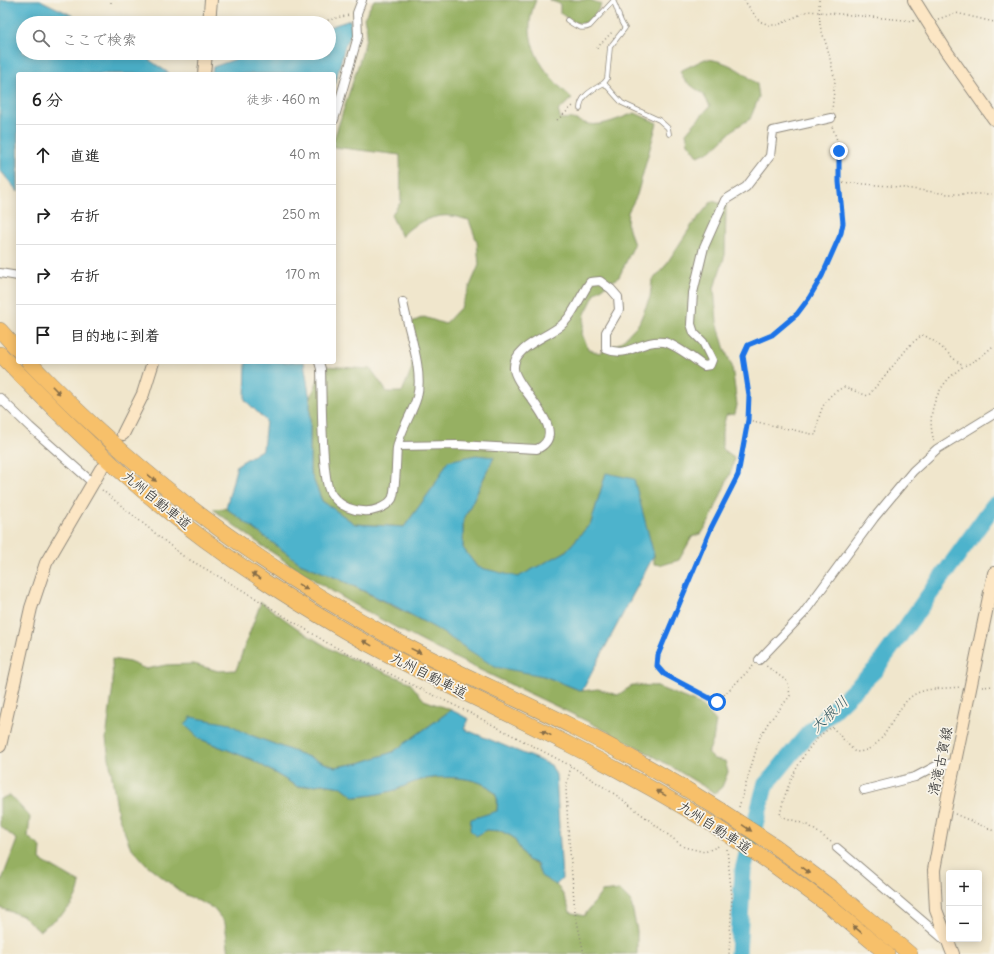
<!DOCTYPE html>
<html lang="ja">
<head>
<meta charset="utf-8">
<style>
  body { margin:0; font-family:Delius,"Klee One",sans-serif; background:#f6f6f6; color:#222 }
  .controls { position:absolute; right:12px; bottom:12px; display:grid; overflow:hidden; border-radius:4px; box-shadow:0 2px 10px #0003 }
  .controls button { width:36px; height:36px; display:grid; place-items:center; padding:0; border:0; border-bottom:1px solid #e0e0e0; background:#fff; color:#222; font:20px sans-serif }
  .stop { position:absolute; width:12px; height:12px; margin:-9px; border:3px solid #1a73e8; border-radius:50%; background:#fff }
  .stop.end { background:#1a73e8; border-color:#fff; box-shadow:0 1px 4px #0008 }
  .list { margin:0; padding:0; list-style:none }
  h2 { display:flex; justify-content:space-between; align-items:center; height:52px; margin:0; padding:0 16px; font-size:17px }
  h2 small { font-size:13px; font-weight:400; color:#767676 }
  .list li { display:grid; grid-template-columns:26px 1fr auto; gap:12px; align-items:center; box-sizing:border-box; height:60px; padding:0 16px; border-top:1px solid #e0e0e0 }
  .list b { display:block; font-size:15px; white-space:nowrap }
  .list em { font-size:13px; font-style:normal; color:#767676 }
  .icon { flex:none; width:22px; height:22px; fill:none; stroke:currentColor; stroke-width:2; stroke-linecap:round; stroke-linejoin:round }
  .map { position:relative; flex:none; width:994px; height:954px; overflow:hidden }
  .search { position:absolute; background:#fff; box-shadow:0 2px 10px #0003; left:16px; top:16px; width:320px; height:44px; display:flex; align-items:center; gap:10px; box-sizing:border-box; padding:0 14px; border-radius:22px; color:#767676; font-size:15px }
  .panel { position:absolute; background:#fff; box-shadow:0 2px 10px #0003; left:16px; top:72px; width:320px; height:292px; border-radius:4px }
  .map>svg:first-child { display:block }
  .forest { fill:#96b062; stroke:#606e46 }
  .water { fill:#4db3cc; stroke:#3c6f7c }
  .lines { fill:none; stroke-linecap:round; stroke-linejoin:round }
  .river { stroke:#4db3cc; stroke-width:17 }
  .lane-casing { stroke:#8e887c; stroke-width:5.5 }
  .street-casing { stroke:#8e887c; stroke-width:10 }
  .secondary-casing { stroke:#8e887c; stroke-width:14 }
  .highway-casing { stroke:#8e887c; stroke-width:16 }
  .path { stroke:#8e887c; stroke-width:1.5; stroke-dasharray:1 3; stroke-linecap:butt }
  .lane { stroke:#fff; stroke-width:4 }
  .street { stroke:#fff; stroke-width:8 }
  .secondary { stroke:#fce6c4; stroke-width:12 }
  .highway { stroke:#f7c06b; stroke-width:15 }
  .highway-bridge-casing { stroke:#8e887c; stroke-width:16; stroke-linecap:butt }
  .highway-bridge { stroke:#f7c06b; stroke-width:15 }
  .oneway { fill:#876e48 }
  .route { stroke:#1a73e8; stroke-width:5 }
  .labels { text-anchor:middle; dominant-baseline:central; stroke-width:3.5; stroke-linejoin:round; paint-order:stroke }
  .street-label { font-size:14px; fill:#2b2b2b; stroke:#f7f3e8 }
  .water-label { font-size:15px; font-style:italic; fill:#375b63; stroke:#f7f3e8 }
</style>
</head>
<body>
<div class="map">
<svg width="994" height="954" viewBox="0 0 994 954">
  <rect width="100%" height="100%" fill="#f7f3e8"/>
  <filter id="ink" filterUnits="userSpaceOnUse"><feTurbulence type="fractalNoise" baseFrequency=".025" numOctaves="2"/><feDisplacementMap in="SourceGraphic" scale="8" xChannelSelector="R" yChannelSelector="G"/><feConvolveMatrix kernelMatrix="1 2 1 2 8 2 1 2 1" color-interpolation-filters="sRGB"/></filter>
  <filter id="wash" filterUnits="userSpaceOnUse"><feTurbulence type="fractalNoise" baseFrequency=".012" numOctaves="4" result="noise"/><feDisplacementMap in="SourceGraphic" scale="16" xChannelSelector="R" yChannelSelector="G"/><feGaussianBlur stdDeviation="0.9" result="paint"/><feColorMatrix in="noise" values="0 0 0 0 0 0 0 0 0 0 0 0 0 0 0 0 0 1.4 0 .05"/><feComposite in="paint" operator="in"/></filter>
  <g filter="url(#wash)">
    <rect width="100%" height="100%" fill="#f0e6cc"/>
    <g class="forest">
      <path d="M374 0H536C518 40 543 73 572 98L558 111 561 119C575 117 576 121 588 124 603 127 622 117 635 113L657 123 637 195 628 212 627 223 634 245 619 277 596 292 585 314 582 334 588 349 599 353 620 343 639 323 650 297 652 281 665 266 692 225 712 201 726 205 725 255 714 288 717 322 725 350 732 366 737 405 735 414 726 415 722 432V449L734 458 732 469 710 520 702 533 692 537 679 560 662 565 654 564V555L606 473 591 523 565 552 518 578 477 567 463 548V521L494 457 448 461 434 486 404 527 355 524 322 501 310 471V400L323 366 371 369 387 392H402L412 368V322L424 317 445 324 461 307 479 265 477 242 469 220C463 219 456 216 450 216 435 214 410 224 402 237L391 215 401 202 400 155 334 147V139L364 47 367 31 364 18Z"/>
      <path d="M549 0H590L601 4C597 14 587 28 574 22 570 21 565 16 560 13V4Z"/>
      <path d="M705 59C726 60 742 71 757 84L759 97 750 119 735 128 712 150 698 156 688 143 686 133 710 106 703 94 685 81 680 71Z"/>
      <path d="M226 508 300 563 339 579 521 671 544 676 582 691 598 689 618 695 633 685 655 686 700 704 716 721 713 741 708 753 714 759 725 761 728 772 722 787 715 793C689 778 663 761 637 747 570 711 501 681 433 647 356 608 280 562 213 509Z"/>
      <path d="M261 602 301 631 337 653 409 682 424 700 451 710 393 752 360 763 335 767 245 733 229 724 200 739 253 760 298 787 322 784 342 787 355 797C369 796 381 794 395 790 403 787 412 782 421 780 439 775 490 775 497 798 498 802 497 807 497 811L476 836 485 830 501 831 513 837 527 860 537 865C543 880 544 875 555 884 563 891 567 903 570 912L584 916 602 892 619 890 631 902 637 931V954H229L225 923 213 908 182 893 147 865 130 846 118 815 106 739 113 686 112 659 129 662 146 669 166 665 194 664 218 671 236 670Z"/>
      <path d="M10 795 30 817 28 837 41 847 40 860 80 883C76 909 59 916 39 931L23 916 0 908V885L17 840 0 826V799Z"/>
    </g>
    <g class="water">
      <path d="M0 0H40L88 23H23V53H139L170 74H18V192L0 170Z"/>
      <path d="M350 20 352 33 345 46 334 87V74H212L213 67 253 53H329V27Z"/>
      <path d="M246 362H304L310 400V471L322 501 355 524 404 527 434 486 448 461 476 455 494 457 463 521V548L477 567 518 577 565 552 591 523 606 473 634 479 654 555 582 691 544 676 495 667 435 628 393 605 339 579 300 563 226 508 237 465 263 449 266 421 245 400Z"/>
      <path d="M451 710 469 719 464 729 551 765 556 775 562 879 556 885 541 876 537 864 527 860 513 837 501 831 486 830 476 836 470 830 471 819 497 811C497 807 498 802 497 798 490 775 439 775 421 780 412 782 403 787 395 790 381 794 369 796 355 797L342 787 322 784 298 787 253 760 200 739 185 725 191 717 230 724 245 733 335 767 360 763 393 752Z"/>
    </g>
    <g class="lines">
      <path class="river" d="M738 954 743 870 765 786 808 734 875 670 994 505"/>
    </g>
  </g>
  <g filter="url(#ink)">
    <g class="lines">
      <defs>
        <g id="lane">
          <path d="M614 0 613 1C619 10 618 20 625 28L610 47 607 79 604 83 622 103 659 120 668 128 669 134"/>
          <path d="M567 20C574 25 581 31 590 26L613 1"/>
          <path d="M580 109C580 95 593 90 604 83"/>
        </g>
        <g id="street">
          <path d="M334 120 358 36 357 13 362 0"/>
          <path d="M0 273 18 276"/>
          <path d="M319 362 321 369C322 392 321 476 330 492 337 504 349 510 363 511 372 512 386 508 392 499 396 492 396 458 397 448 400 430 412 415 417 397 424 370 408 330 403 302"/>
          <path d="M0 398 30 427 93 483"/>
          <path d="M398 446 457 445 537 449C573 432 516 390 514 369 512 348 545 338 559 327 573 317 580 296 590 282L600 281 611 289 618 297 619 310 606 332V349C629 359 640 339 664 342 675 344 695 360 704 366L710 365 712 360 703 342 694 333 691 324 693 293 704 247 725 200 746 187 770 156 773 131 831 118"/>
          <path d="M759 660 803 614 874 518 913 471 937 449 994 414"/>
          <path d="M864 790 915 777 938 765 955 763"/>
          <path d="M837 848 946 941"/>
        </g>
        <g id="secondary">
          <path d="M914 0 946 51 994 119"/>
          <path d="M209 23 211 0"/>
          <path d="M204 74 206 53"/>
          <path d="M123 434 143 394 153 362"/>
          <path d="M0 746 31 608 46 563 101 469"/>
          <path d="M953 954 936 910 934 870 945 810 994 573"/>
        </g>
        <g id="highway">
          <path d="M0 330 18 350"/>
          <path d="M0 354C43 399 87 443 135 484 199 540 271 588 345 631 418 673 495 706 570 745 621 771 670 798 718 828"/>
          <path d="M29 362C137 475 261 568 399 642 456 673 517 698 575 728 625 753 673 780 720 810"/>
          <path d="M775 846 833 889 910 954"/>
          <path d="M772 864 828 905 887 954"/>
        </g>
      </defs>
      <use href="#lane" class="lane-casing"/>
      <use href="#street" class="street-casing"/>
      <use href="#secondary" class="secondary-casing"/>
      <use href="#highway" class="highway-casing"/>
      <g class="path">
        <path d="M744 0 759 21 769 25H778L808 11 915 21"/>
        <path d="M819 0 820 26 828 50 835 81 832 110"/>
        <path d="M111 3V0"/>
        <path d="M938 19 956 13 994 22"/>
        <path d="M316 23 349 15"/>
        <path d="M597 48 613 31"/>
        <path d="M557 120 573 106"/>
        <path d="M839 182 890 186 948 194H994"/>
        <path d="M748 420 816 435C819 413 822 397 844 387L868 396 911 344 922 335C936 339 950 357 963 366"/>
        <path d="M934 441C925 412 938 384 961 368 965 365 969 364 972 362 980 358 988 351 994 345"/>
        <path d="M102 490 183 556 244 591 329 644 470 713 571 766"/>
        <path d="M753 666 717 702 664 674 657 666 658 655 711 528 738 475 748 420 749 395 743 355 748 345 772 335 797 314 809 298 822 276 841 233 843 212 839 182V151L838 143 832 126"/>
        <path d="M982 687 994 686"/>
        <path d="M739 807 760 737 768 723 790 696 788 682 765 665"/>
        <path d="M955 814 994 831"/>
        <path d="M831 842 808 825 780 816C784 788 806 741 832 727L855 752C886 752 891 712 912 696 924 687 945 689 960 687"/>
        <path d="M727 849 732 898 729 954"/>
        <path d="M584 954 575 912 568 828 566 788 571 766 619 797 684 847 705 852 721 845"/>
      </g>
      <use href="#lane" class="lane"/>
      <use href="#street" class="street"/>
      <use href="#secondary" class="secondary"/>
      <use href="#highway" class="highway"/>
      <defs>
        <g id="highway-bridge">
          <path d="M720 810 775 846"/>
          <path d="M718 828 772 864"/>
        </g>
      </defs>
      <use href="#highway-bridge" class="highway-bridge-casing"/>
      <use href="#highway-bridge" class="highway-bridge"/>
    </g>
    <defs><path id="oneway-solid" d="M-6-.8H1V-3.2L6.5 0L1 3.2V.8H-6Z"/></defs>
    <g class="oneway">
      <use href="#oneway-solid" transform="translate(56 390) rotate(46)"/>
      <use href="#oneway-solid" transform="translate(152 478) rotate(39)"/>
      <use href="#oneway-solid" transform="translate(256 576) rotate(-148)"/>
      <use href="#oneway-solid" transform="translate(303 587) rotate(31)"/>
      <use href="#oneway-solid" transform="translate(367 643) rotate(-151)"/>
      <use href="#oneway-solid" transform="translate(416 651) rotate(26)"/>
      <use href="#oneway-solid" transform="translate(546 733) rotate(-154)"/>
      <use href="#oneway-solid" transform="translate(661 793) rotate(-151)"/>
      <use href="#oneway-solid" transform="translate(747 828) rotate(34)"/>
      <use href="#oneway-solid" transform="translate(806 870) rotate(36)"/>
      <use href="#oneway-solid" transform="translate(857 929) rotate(-140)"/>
    </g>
  </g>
  <g class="lines" filter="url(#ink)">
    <path class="route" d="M717 702 664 674 657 666 658 655 711 528 738 475 748 420 749 395 743 356 748 345 772 335 797 314 809 298 822 276 841 233 843 223 839 182V151"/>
  </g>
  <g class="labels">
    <g class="street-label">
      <text transform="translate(157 500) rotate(39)">九州自動車道</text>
      <text transform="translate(429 675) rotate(27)">九州自動車道</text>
      <text transform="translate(940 761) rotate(-78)">清滝古賀線</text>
      <text transform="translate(715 827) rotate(33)">九州自動車道</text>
    </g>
    <g class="water-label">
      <text transform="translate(829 714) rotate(-43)">大根川</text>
    </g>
  </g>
</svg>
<div class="controls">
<button>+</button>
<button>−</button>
</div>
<div class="stop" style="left:717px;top:702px"></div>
<div class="stop end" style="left:839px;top:151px"></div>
<div class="search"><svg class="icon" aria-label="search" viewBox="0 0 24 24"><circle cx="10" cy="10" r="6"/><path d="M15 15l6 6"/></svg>ここで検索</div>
<section class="panel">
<h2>6 分<small>徒歩 · 460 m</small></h2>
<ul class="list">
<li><svg class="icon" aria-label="ahead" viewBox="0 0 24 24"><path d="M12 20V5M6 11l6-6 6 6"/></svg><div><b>直進</b></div><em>40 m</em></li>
<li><svg class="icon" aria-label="right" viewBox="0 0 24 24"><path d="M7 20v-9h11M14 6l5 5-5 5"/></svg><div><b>右折</b></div><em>250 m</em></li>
<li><svg class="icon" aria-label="right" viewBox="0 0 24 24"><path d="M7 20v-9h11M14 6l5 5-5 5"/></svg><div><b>右折</b></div><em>170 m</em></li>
<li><svg class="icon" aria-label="arrive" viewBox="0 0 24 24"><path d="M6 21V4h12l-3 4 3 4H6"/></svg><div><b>目的地に到着</b></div></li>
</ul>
</section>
</div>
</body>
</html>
